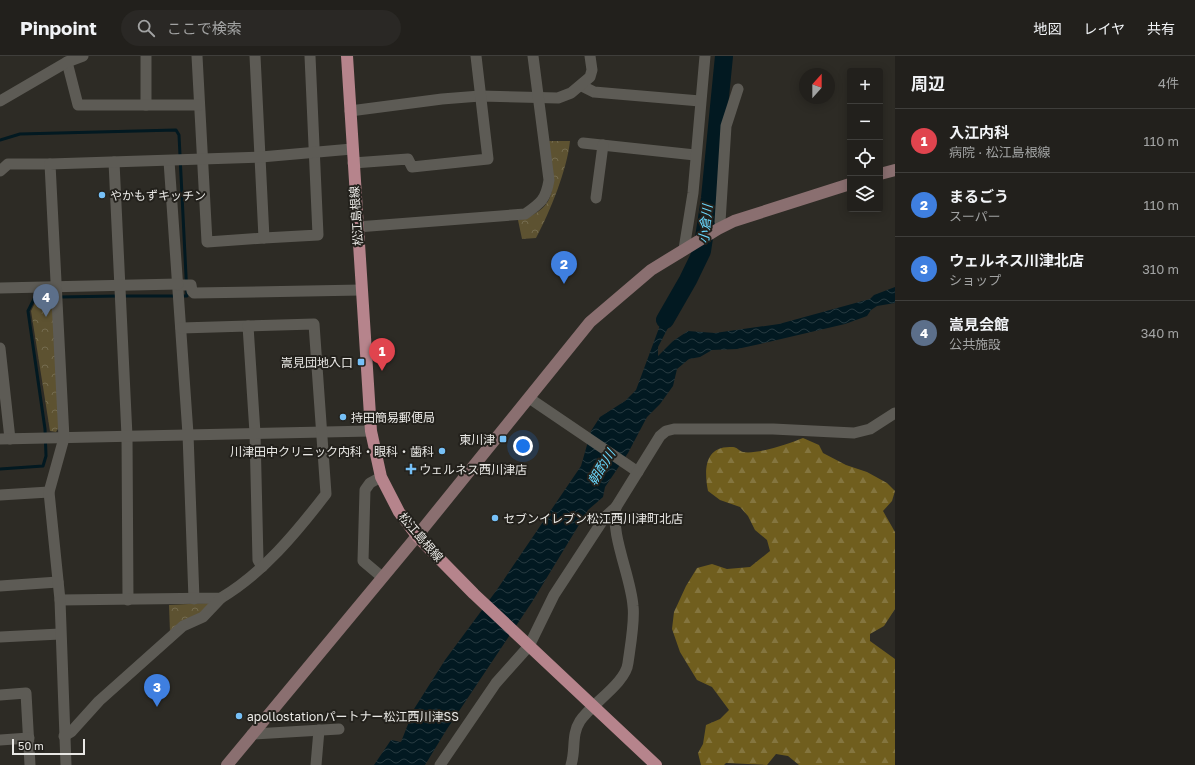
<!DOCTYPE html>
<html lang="ja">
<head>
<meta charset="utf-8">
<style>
  body { margin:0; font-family:"Golos Text","Noto Sans JP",sans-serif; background:#2a2825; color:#f1f3f6 }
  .controls { position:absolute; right:12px; top:12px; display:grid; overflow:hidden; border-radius:4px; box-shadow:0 2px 10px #0003 }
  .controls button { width:36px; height:36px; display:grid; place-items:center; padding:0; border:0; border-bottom:1px solid #3f3e3b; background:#22201c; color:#f1f3f6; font:20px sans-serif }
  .compass { position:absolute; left:799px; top:12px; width:36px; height:36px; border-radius:50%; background:#22201c; box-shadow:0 2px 10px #0003; rotate:21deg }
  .scale { position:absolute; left:12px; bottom:10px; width:73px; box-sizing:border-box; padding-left:4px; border:2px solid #e9e8e5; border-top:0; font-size:11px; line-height:14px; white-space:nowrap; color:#e9e8e5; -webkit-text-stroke:3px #23211c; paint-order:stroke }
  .you { position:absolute; left:523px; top:390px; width:14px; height:14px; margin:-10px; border:3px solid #fff; border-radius:50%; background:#1a73e8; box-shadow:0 0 0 6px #1a73e833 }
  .badge { display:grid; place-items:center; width:26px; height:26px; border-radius:50%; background:#1a73e8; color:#fff; font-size:13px; font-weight:700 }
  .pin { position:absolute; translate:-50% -33px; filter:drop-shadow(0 1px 2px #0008) }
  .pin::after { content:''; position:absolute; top:21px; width:14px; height:12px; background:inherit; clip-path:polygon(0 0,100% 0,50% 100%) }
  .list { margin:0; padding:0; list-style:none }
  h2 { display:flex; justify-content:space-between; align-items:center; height:52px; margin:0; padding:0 16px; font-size:17px }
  h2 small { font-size:13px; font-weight:400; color:#a2a3a3 }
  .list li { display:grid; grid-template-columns:26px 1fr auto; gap:12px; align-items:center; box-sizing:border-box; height:64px; padding:0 16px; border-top:1px solid #3f3e3b }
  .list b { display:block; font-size:15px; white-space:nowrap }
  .list p { margin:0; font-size:13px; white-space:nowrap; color:#a2a3a3 }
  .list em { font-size:13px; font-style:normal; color:#a2a3a3 }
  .icon { flex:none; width:22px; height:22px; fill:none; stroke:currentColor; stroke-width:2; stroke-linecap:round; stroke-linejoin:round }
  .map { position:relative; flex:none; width:895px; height:709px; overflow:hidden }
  header { display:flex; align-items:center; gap:24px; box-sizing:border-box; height:56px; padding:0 20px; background:#22201c; border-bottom:1px solid #3f3e3b }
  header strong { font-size:19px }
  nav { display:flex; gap:22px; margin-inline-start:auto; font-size:14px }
  .search { width:280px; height:36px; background:#2a2825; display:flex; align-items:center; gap:10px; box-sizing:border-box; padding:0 14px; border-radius:22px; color:#a2a3a3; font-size:15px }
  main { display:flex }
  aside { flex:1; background:#22201c }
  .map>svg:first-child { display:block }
  .forest { fill:url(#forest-firs) }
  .park { fill:url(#park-crowns) }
  .water { fill:url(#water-waves) }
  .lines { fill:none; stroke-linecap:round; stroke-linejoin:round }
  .stream { stroke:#021921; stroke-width:3 }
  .river { stroke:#021921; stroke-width:18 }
  .street { stroke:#5d5b55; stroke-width:11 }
  .secondary { stroke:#8a6f70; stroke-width:12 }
  .primary { stroke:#b6848c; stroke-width:12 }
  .poi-dot { fill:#76c0f7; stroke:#23211c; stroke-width:1.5 }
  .labels { text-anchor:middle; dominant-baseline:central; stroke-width:4; stroke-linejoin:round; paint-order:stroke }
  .poi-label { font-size:12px; fill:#e9e8e5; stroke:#23211c; text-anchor:start }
  .street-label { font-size:12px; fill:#e9e8e5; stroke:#23211c }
  .water-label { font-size:13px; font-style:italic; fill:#6ad9ff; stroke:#23211c }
</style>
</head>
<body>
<header>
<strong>Pinpoint</strong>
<div class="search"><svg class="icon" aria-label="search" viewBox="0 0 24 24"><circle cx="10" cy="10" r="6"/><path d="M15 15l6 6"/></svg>ここで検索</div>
<nav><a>地図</a><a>レイヤ</a><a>共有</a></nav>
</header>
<main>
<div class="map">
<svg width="895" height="709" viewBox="0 0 895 709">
  <defs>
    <pattern id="forest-firs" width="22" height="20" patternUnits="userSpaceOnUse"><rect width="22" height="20" fill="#705e1e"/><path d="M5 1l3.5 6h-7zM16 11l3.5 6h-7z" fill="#84753f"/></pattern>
    <pattern id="park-crowns" width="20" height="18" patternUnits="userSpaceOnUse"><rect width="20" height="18" fill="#5d5231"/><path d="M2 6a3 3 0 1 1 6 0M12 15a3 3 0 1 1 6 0" fill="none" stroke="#746b4f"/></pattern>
    <pattern id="water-waves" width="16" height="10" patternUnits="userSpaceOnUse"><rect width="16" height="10" fill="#021921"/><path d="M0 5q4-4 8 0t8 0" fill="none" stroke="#273a41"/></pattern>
  </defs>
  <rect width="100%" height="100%" fill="#2d2b25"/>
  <path class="forest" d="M803 382 819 389 823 397 846 409 867 416 887 427 895 435 892 445 883 455 895 476V553L884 570 870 578V585L895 603V709H799L788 700 776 698 767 709 726 707 724 709H701L698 697 703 688 706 669 720 663 729 654 712 631 697 624 680 596 672 573 674 556 686 530 697 512 712 508 727 513 750 511 770 495 767 484 755 474 748 460 740 451 720 444 708 435C704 414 704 389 733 391 737 391 739 395 743 396 756 399 791 387 803 382Z"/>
  <g class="park">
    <path d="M548 85H570C567 114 550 156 536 182L522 183 518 164C564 153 553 120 548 85Z"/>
    <path d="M39 243 52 244 60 369 56 376 50 375 31 255 35 247Z"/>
    <path d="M208 547 211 548 208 552 170 576 169 549Z"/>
  </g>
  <path class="water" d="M895 231V247L877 250 871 254 867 260 845 268 760 288 737 293 712 294 700 301 689 303 677 313 673 330 660 348 647 361 628 397 605 431 603 441 588 454 532 546 447 673 425 709H374L391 684 401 686 414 653 445 604 496 535 581 410 591 375 600 361 625 345 636 334 662 264 671 248 681 238 671 257 668 265 669 270 658 291V300L673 285 688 275 715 277 779 268 870 243 874 239Z"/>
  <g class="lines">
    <g class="stream">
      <path d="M0 84 20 78 176 74 179 79 187 240H181"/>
      <path d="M123 240H176"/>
      <path d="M59 241 118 240"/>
      <path d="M0 413 43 410 46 400 45 373 28 255 35 241H54"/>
    </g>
    <path class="river" d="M665 264 688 224 702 195 710 142 724 0"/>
    <g class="street">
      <path d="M146 0V49"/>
      <path d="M197 0 207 186 264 182"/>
      <path d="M255 0 264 182 318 179 310 0"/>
      <path d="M67 6 78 49H199"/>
      <path d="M582 30 594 36 700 45"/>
      <path d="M0 45 67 6 83 0"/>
      <path d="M350 55 442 43 480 40 558 42 571 37 590 21 592 14 590 0"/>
      <path d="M583 87 695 99"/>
      <path d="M169 105 188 378 194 543"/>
      <path d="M114 106 127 380 128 544"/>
      <path d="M353 107 408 103 412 111 488 103 476 0"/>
      <path d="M0 115 8 108H50"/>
      <path d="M596 142 603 89"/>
      <path d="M720 166 726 70 738 33"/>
      <path d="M357 171 525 158C541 147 546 143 549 124L533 0"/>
      <path d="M684 193 693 137 705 0"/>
      <path d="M178 229H191L192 235 194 237 361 234"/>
      <path d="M0 232 178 228"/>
      <path d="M181 272 248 270 255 377 258 504 262 511"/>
      <path d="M0 292 10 383"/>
      <path d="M529 342 638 416"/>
      <path d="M0 383 371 375"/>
      <path d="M381 421 370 427 365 434 363 505 382 521"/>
      <path d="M0 439 49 436"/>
      <path d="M0 530 58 526"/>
      <path d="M60 544 221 542C263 517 296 477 326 438L314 268 248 270"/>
      <path d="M0 581 60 578"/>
      <path d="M0 639 26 637 30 709"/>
      <path d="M252 678 339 673"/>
      <path d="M64 680 71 676 99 645 183 570 203 561 221 542"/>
      <path d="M0 684 29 682"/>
      <path d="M66 709 60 544 49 436 64 382 50 108 261 101 352 93"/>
      <path d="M316 709 319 674"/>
      <path d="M440 709 496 627 529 590 554 539 605 461 616 451 660 380 666 375 674 373H773L854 377 870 373 895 357"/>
      <path d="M571 709C576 694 571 679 580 665 591 648 626 627 628 607 630 592 635 565 633 550 631 521 610 478 616 451"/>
    </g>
    <g class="secondary">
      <path d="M880 118 895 114"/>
      <path d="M227 709 417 480 590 266 651 214 718 173 734 165 850 128"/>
    </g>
    <path class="primary" d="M347 0 371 375 381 421 399 456 417 480 474 538 656 709"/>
  </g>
  <g class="poi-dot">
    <circle cx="102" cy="139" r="4"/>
    <rect x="357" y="302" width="8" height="8" rx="2"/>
    <circle cx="343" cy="361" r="4"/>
    <rect x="499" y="379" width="8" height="8" rx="2"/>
    <circle cx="442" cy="395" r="4"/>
    <path d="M409 407h4v4h4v4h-4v4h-4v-4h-4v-4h4z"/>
    <circle cx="495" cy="462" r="4"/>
    <circle cx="239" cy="660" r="4"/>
  </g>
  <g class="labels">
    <g class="poi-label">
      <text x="110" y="139">やかもずキッチン</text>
      <text x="353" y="306" text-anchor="end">嵩見団地入口</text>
      <text x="351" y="361">持田簡易郵便局</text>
      <text x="495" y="383" text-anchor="end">東川津</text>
      <text x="434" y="395" text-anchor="end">川津田中クリニック内科・眼科・歯科</text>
      <text x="419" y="413">ウェルネス西川津店</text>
      <text x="503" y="462">セブンイレブン松江西川津町北店</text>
      <text x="247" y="660">apollostationパートナー松江西川津SS</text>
    </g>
    <g class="street-label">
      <text transform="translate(356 160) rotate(-94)">松江島根線</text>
      <text transform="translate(421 481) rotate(49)">松江島根線</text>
    </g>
    <g class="water-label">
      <text transform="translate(705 168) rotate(-84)">小倉川</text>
      <text transform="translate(601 411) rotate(-58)">朝酌川</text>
    </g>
  </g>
</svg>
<div class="controls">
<button>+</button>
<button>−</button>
<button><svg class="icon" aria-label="locate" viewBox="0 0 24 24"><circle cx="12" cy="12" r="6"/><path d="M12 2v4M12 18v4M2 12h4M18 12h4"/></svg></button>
<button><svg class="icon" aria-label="layers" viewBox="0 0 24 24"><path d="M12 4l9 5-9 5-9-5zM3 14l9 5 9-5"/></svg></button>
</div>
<svg class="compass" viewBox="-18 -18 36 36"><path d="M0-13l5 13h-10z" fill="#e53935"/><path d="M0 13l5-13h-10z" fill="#a2a3a3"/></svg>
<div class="scale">50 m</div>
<div class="you"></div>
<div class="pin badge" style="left:382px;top:315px;background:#e0444e">1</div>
<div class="pin badge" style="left:564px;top:228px;background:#3f7fe0">2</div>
<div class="pin badge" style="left:157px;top:651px;background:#3f7fe0">3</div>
<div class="pin badge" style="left:46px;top:261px;background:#5c6f8a">4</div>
</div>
<aside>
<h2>周辺<small>4件</small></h2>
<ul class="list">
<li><span class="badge" style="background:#e0444e">1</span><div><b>入江内科</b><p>病院 · 松江島根線</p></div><em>110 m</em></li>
<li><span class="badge" style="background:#3f7fe0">2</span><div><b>まるごう</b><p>スーパー</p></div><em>110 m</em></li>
<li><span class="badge" style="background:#3f7fe0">3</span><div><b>ウェルネス川津北店</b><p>ショップ</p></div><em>310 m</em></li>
<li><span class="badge" style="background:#5c6f8a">4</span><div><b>嵩見会館</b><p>公共施設</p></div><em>340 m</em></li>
</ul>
</aside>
</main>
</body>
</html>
